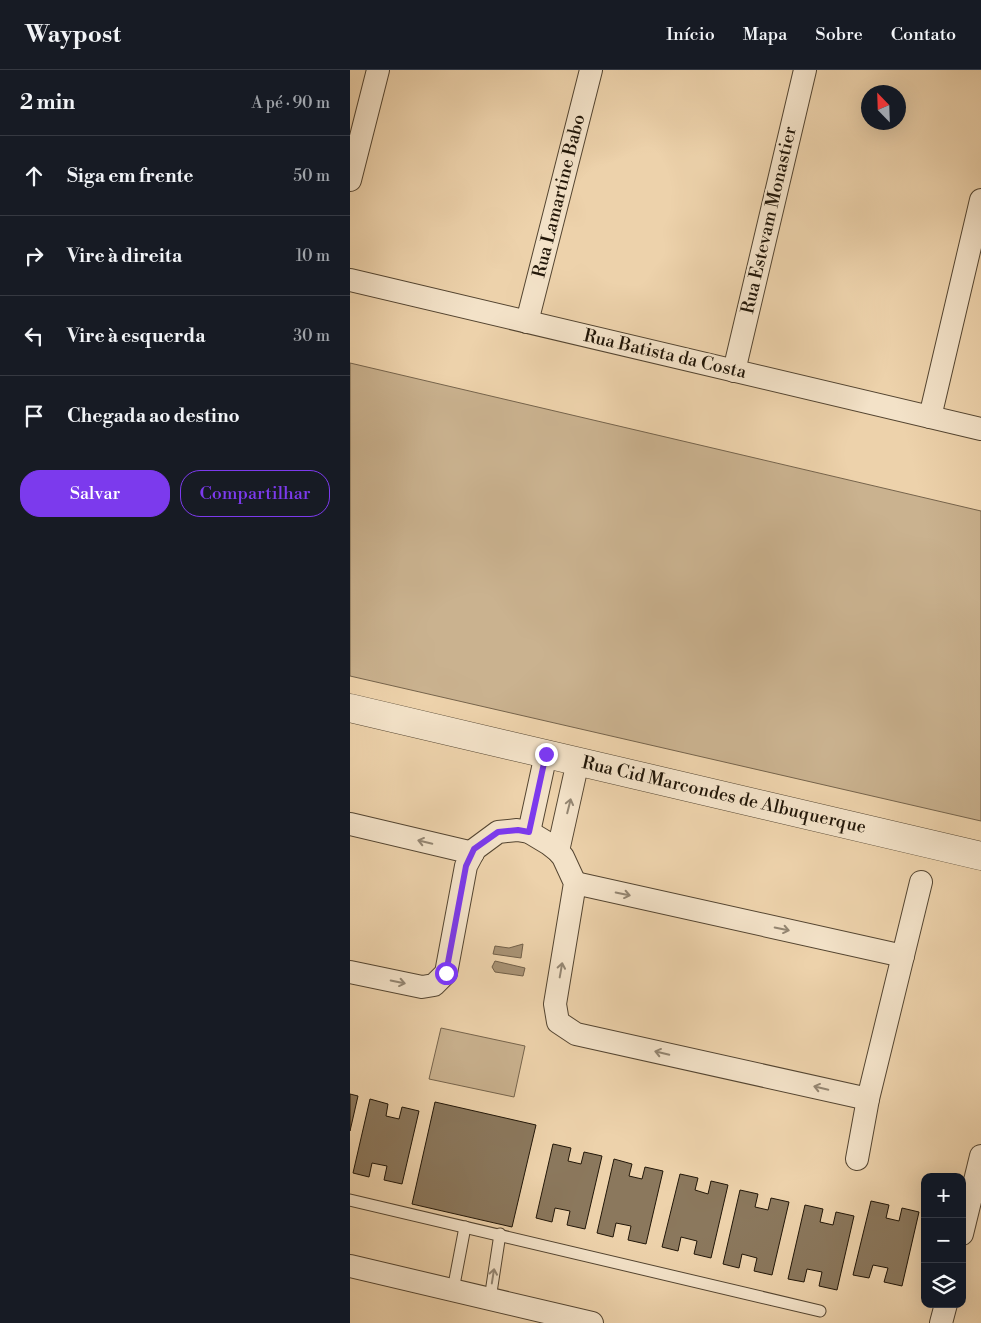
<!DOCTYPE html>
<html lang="pt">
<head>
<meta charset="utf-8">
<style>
  body { margin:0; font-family:"Libre Bodoni",serif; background:#20242c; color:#f1f3f6 }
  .controls { position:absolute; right:15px; bottom:15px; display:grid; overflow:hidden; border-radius:10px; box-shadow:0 5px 20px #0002 }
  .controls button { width:45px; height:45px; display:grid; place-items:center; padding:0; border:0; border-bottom:1px solid #363941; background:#171b24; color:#f1f3f6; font:25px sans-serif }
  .compass { position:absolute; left:511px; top:15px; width:45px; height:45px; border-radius:50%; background:#171b24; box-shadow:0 5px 20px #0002; rotate:337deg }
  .stop { position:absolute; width:15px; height:15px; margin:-11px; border:4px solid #7c3aed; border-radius:50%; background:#fff }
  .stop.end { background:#7c3aed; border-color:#fff; box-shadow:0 1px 5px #0008 }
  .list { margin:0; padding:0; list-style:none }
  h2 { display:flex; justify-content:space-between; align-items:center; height:65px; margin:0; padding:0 20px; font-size:21px }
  h2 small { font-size:16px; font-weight:400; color:#9ea1a6 }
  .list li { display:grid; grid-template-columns:32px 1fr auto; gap:15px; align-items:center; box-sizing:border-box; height:80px; padding:0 20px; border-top:1px solid #363941 }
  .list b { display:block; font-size:19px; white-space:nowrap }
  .list em { font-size:16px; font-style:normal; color:#9ea1a6 }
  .actions { display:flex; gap:10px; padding:15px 20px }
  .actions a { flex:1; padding:11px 0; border:1px solid #7c3aed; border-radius:20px; text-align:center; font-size:18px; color:#7c3aed }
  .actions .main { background:#7c3aed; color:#fff }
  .icon { flex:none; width:28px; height:28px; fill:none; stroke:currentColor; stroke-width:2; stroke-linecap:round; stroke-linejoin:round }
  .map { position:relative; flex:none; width:631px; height:1253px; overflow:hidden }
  header { display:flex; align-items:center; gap:30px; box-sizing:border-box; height:70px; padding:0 25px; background:#171b24; border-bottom:1px solid #363941 }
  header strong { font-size:24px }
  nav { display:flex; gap:28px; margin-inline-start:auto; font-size:18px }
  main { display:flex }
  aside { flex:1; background:#171b24 }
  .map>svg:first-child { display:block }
  .green { fill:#cab28f; stroke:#76644c }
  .water { fill:#a89274; stroke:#726049 }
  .building { fill:#8b785d; stroke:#211608 }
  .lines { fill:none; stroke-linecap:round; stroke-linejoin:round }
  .service-casing { stroke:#544531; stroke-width:13 }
  .minor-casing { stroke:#544531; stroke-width:24 }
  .tertiary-casing { stroke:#544531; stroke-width:29 }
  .service { stroke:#f3e2c8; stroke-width:11 }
  .minor { stroke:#f3e2c8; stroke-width:22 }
  .tertiary { stroke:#f3e2c8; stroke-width:28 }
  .oneway { stroke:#948672 }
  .route { stroke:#7c3aed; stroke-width:6 }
  .labels { text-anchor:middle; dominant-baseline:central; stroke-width:4.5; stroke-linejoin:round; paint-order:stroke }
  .street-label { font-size:18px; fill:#211608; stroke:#f3e2c8 }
</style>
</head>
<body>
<header>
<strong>Waypost</strong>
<nav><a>Início</a><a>Mapa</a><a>Sobre</a><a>Contato</a></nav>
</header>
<main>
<aside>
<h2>2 min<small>A pé · 90 m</small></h2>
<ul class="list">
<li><svg class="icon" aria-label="ahead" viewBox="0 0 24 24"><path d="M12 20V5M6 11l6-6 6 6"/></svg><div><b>Siga em frente</b></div><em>50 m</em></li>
<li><svg class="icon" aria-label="right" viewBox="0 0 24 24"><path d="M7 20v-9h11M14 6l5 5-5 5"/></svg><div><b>Vire à direita</b></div><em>10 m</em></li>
<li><svg class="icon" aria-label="left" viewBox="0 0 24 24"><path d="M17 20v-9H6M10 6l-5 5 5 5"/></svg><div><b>Vire à esquerda</b></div><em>30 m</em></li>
<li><svg class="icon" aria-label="arrive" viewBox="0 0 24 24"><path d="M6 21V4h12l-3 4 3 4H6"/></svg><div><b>Chegada ao destino</b></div></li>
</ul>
<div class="actions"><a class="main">Salvar</a><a>Compartilhar</a></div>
</aside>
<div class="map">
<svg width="631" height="1253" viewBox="0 0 631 1253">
  <rect width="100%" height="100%" fill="#edd2ab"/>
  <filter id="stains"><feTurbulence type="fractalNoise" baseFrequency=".004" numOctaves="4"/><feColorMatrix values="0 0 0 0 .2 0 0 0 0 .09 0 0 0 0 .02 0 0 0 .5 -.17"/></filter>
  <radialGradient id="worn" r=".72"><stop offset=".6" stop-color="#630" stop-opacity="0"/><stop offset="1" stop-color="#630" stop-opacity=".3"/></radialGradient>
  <g class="green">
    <path d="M0 293 631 441V751L0 606Z"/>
    <path d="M91 958 175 976 164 1027 79 1009Z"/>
  </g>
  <g class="water">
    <path d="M173 874 171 888 143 884 145 876 159 878Z"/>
    <path d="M145 891 175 898 173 906 145 902 142 897Z"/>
  </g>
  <g class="building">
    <path d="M0 1024 8 1026 0 1061Z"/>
    <path d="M20 1029 38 1034 36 1046 49 1049 52 1037 69 1041 52 1114 34 1110 37 1096 22 1093 19 1107 3 1103Z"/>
    <path d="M85 1032 186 1055 162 1157 62 1134Z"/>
    <path d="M203 1074 221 1078 218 1091 231 1094 234 1082 252 1086 235 1159 217 1155 220 1141 205 1138 202 1152 186 1148Z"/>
    <path d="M264 1089 282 1094 279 1106 292 1109 295 1097 313 1101 296 1174 278 1170 281 1156 266 1153 263 1167 247 1163Z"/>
    <path d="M330 1104 348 1108 345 1120 358 1124 361 1111 378 1115 361 1188 344 1184 347 1171 331 1167 328 1181 312 1177Z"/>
    <path d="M390 1120 408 1124 405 1137 418 1140 421 1128 439 1132 422 1205 404 1201 407 1188 392 1184 389 1198 373 1194Z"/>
    <path d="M521 1131 539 1135 536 1148 549 1151 552 1138 569 1142 552 1216 534 1212 538 1198 523 1195 519 1208 503 1205Z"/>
    <path d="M455 1135 473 1139 470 1152 483 1155 486 1142 504 1146 487 1220 469 1216 472 1202 457 1199 454 1212 438 1209Z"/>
  </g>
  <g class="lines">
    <defs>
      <g id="service">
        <path d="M0 1130 470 1241"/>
        <path d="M103 1220 115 1157"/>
        <path d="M140 1229 150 1164"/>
      </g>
      <g id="minor">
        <path d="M0 110 28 0"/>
        <path d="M0 210 631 359"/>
        <path d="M177 252 241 0"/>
        <path d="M384 301 455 0"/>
        <path d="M580 347 631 130"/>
        <path d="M0 754 123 783"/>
        <path d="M179 762 196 684"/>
        <path d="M208 781 228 691"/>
        <path d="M225 813 553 886"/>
        <path d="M0 902 72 917 84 915 96 903 116 796 125 779 148 762 167 760 179 762 199 774 208 781 213 787 225 813 205 934 208 952 226 964 518 1029"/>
        <path d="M507 1089 518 1029 571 812"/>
        <path d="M612 1164 631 1086"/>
        <path d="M0 1196 242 1253"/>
        <path d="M591 1253 596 1234"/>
      </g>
      <path id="tertiary" d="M0 638 631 786"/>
    </defs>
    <use href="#service" class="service-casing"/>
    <use href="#minor" class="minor-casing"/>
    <use href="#tertiary" class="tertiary-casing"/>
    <use href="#service" class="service"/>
    <use href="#minor" class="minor"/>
    <use href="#tertiary" class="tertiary"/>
  </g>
  <defs><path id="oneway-shaft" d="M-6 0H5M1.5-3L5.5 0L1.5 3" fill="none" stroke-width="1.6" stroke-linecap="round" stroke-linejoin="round" transform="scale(1.25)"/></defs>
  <g class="oneway">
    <use href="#oneway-shaft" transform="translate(219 736) rotate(-76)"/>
    <use href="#oneway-shaft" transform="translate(75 772) rotate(-167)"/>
    <use href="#oneway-shaft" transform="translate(273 824) rotate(12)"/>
    <use href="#oneway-shaft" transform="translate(432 859) rotate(12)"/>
    <use href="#oneway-shaft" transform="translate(211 900) rotate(-80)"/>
    <use href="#oneway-shaft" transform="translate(48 912) rotate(12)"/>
    <use href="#oneway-shaft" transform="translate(312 983) rotate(-167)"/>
    <use href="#oneway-shaft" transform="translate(471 1018) rotate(-167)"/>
    <use href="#oneway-shaft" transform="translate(143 1206) rotate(-81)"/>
  </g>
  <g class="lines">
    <path class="route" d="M96 903 116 796 124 779 148 762 168 760 179 762 196 684"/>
  </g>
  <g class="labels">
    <g class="street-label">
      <text transform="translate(209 126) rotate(-76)">Rua Lamartine Babo</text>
      <text transform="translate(419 150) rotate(-77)">Rua Estevam Monastier</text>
      <text transform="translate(315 284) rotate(13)">Rua Batista da Costa</text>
      <text transform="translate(374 725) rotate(13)">Rua Cid Marcondes de Albuquerque</text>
    </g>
  </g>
  <rect width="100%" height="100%" filter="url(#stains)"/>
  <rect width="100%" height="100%" fill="url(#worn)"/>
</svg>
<div class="controls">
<button>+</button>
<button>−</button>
<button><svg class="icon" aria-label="layers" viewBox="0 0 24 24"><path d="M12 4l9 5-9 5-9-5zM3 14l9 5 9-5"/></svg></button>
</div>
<svg class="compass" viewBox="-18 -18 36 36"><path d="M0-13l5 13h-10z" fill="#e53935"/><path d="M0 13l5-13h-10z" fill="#9ea1a6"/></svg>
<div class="stop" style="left:96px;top:903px"></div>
<div class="stop end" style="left:196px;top:684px"></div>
</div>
</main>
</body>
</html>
